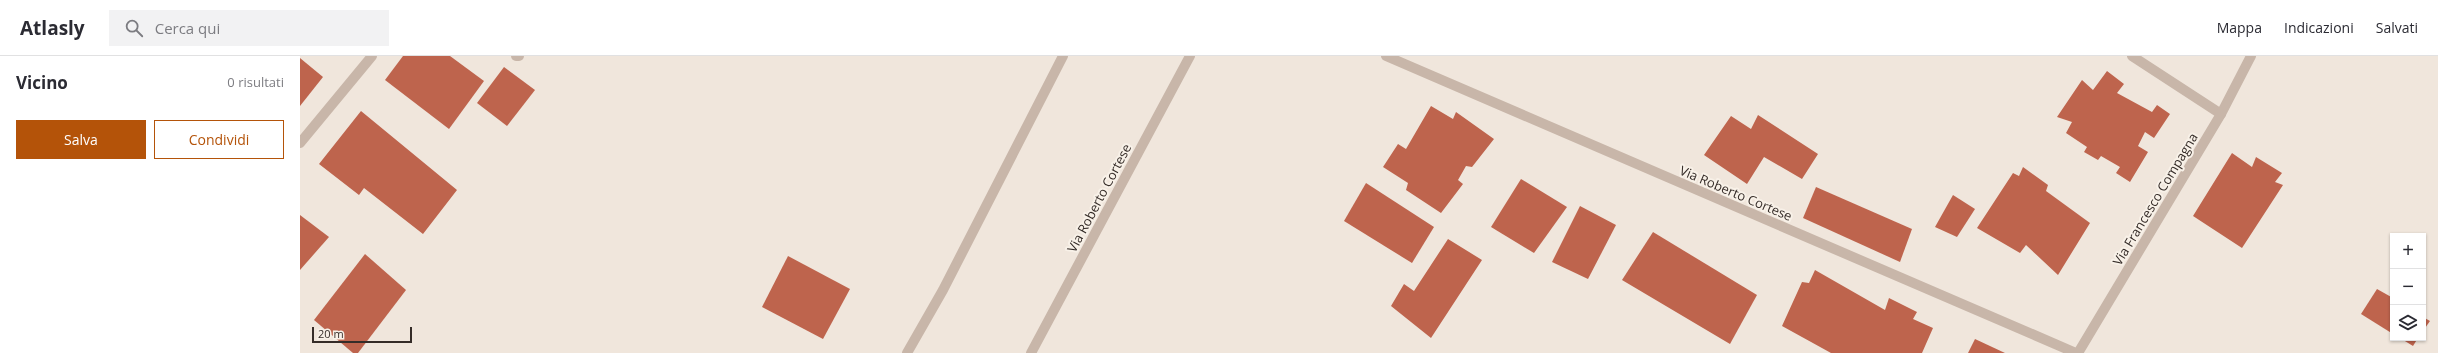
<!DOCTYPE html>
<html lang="it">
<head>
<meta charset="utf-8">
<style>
  body { margin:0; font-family:"Open Sans",sans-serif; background:#f2f2f3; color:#2b2b33 }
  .controls { position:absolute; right:12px; bottom:12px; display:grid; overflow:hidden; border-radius:0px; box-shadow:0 1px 3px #0004 }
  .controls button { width:36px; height:36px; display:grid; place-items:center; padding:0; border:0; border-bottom:1px solid #e1e1e2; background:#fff; color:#2b2b33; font:20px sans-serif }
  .scale { position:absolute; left:12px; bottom:10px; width:100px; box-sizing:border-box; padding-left:4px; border:2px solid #352c28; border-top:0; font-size:11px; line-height:14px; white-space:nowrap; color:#352c28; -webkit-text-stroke:3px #f8f1e8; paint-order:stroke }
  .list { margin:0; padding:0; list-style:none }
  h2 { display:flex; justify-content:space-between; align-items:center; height:52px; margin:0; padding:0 16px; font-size:17px }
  h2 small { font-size:13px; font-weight:400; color:#7c7c81 }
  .actions { display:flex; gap:8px; padding:12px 16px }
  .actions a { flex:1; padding:9px 0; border:1px solid #b45309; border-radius:0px; text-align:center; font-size:14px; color:#b45309 }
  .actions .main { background:#b45309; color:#fff }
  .icon { flex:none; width:22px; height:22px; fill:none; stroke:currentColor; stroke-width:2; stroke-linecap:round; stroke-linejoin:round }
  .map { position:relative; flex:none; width:2138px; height:297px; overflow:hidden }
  header { display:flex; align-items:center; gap:24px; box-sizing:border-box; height:56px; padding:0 20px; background:#fff; border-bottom:1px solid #e1e1e2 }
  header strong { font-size:19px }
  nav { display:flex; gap:22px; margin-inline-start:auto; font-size:14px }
  .search { width:280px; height:36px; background:#f2f2f3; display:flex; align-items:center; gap:10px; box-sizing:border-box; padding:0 14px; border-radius:0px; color:#7c7c81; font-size:15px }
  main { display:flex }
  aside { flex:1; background:#fff }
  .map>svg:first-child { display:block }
  .building { fill:#be644d }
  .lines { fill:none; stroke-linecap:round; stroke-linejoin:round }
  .lane { stroke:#c8b6a9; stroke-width:10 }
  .street { stroke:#c8b6a9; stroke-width:10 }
  .labels { text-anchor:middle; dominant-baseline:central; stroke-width:4; stroke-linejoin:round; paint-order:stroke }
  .street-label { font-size:13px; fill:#352c28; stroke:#f8f1e8 }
</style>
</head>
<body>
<header>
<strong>Atlasly</strong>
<div class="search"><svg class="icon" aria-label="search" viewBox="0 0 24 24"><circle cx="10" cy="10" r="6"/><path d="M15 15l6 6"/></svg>Cerca qui</div>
<nav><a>Mappa</a><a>Indicazioni</a><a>Salvati</a></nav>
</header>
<main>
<aside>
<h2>Vicino<small>0 risultati</small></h2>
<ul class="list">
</ul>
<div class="actions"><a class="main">Salva</a><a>Condividi</a></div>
</aside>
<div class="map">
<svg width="2138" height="297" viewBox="0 0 2138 297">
  <rect width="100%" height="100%" fill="#f0e6dc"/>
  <g class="building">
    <path d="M103 0H150L184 25 149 73 85 24Z"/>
    <path d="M0 2 23 21 0 50Z"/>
    <path d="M204 11 235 34 207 70 177 47Z"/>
    <path d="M1807 15 1824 28 1817 37 1852 56 1857 49 1870 58 1854 82 1845 76 1838 90 1848 96 1830 126 1816 117 1820 111 1801 100 1798 104 1784 96 1787 91 1766 77 1772 66 1757 61 1782 24 1793 34Z"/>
    <path d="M1131 50 1153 63 1156 56 1194 83 1172 111 1166 110 1158 124 1163 128 1141 157 1106 134 1108 127 1083 111 1098 88 1106 93Z"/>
    <path d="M61 55 157 134 123 178 64 132 59 139 19 108Z"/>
    <path d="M1458 59 1518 98 1502 123 1464 101 1447 128 1404 99 1431 60 1451 73Z"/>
    <path d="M1932 97 1952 111 1956 101 1982 117 1975 126 1983 129 1942 192 1893 160Z"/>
    <path d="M1723 111 1748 129 1746 135 1790 167 1758 219 1726 189 1720 197 1677 172 1713 117 1719 120Z"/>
    <path d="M1221 123 1267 151 1234 197 1191 171Z"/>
    <path d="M1066 127 1134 171 1112 207 1044 165Z"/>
    <path d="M1516 131 1612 173 1600 206 1503 162Z"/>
    <path d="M1653 139 1675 153 1657 181 1635 171Z"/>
    <path d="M1280 150 1316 169 1288 223 1252 206Z"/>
    <path d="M0 159 29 181 0 214Z"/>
    <path d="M1353 176 1457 239 1430 288 1322 224Z"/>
    <path d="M1148 183 1182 204 1131 282 1091 250 1104 228 1114 235Z"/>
    <path d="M65 198 106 234 58 297H53L14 264Z"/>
    <path d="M488 200 550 233 523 283 462 251Z"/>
    <path d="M1515 214 1585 254 1589 242 1617 256 1613 263 1633 272 1622 297H1531L1482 270 1502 226 1509 227Z"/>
    <path d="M2077 233 2093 242V278L2061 258Z"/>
    <path d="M2123 261 2130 265 2123 275Z"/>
    <path d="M2100 282H2118L2113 290Z"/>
    <path d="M1675 283 1705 297H1668Z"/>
  </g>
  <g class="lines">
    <g class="lane">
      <path d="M1832 0 1921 58"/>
      <path d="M0 87 72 0"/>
    </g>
    <g class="street">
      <path d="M216 0H219"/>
      <path d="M1086 0 1776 297"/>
      <path d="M607 297 643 234 763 0"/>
      <path d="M731 297 890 0"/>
      <path d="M1778 297 1921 58 1951 0"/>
    </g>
  </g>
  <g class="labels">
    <g class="street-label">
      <text transform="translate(1436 137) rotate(23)">Via Roberto Cortese</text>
      <text transform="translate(799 142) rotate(-62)">Via Roberto Cortese</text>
      <text transform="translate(1855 143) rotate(-59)">Via Francesco Compagna</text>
    </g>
  </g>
</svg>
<div class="controls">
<button>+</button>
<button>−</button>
<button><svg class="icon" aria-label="layers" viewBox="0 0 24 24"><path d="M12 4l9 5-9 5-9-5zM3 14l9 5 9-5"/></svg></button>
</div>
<div class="scale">20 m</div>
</div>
</main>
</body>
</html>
